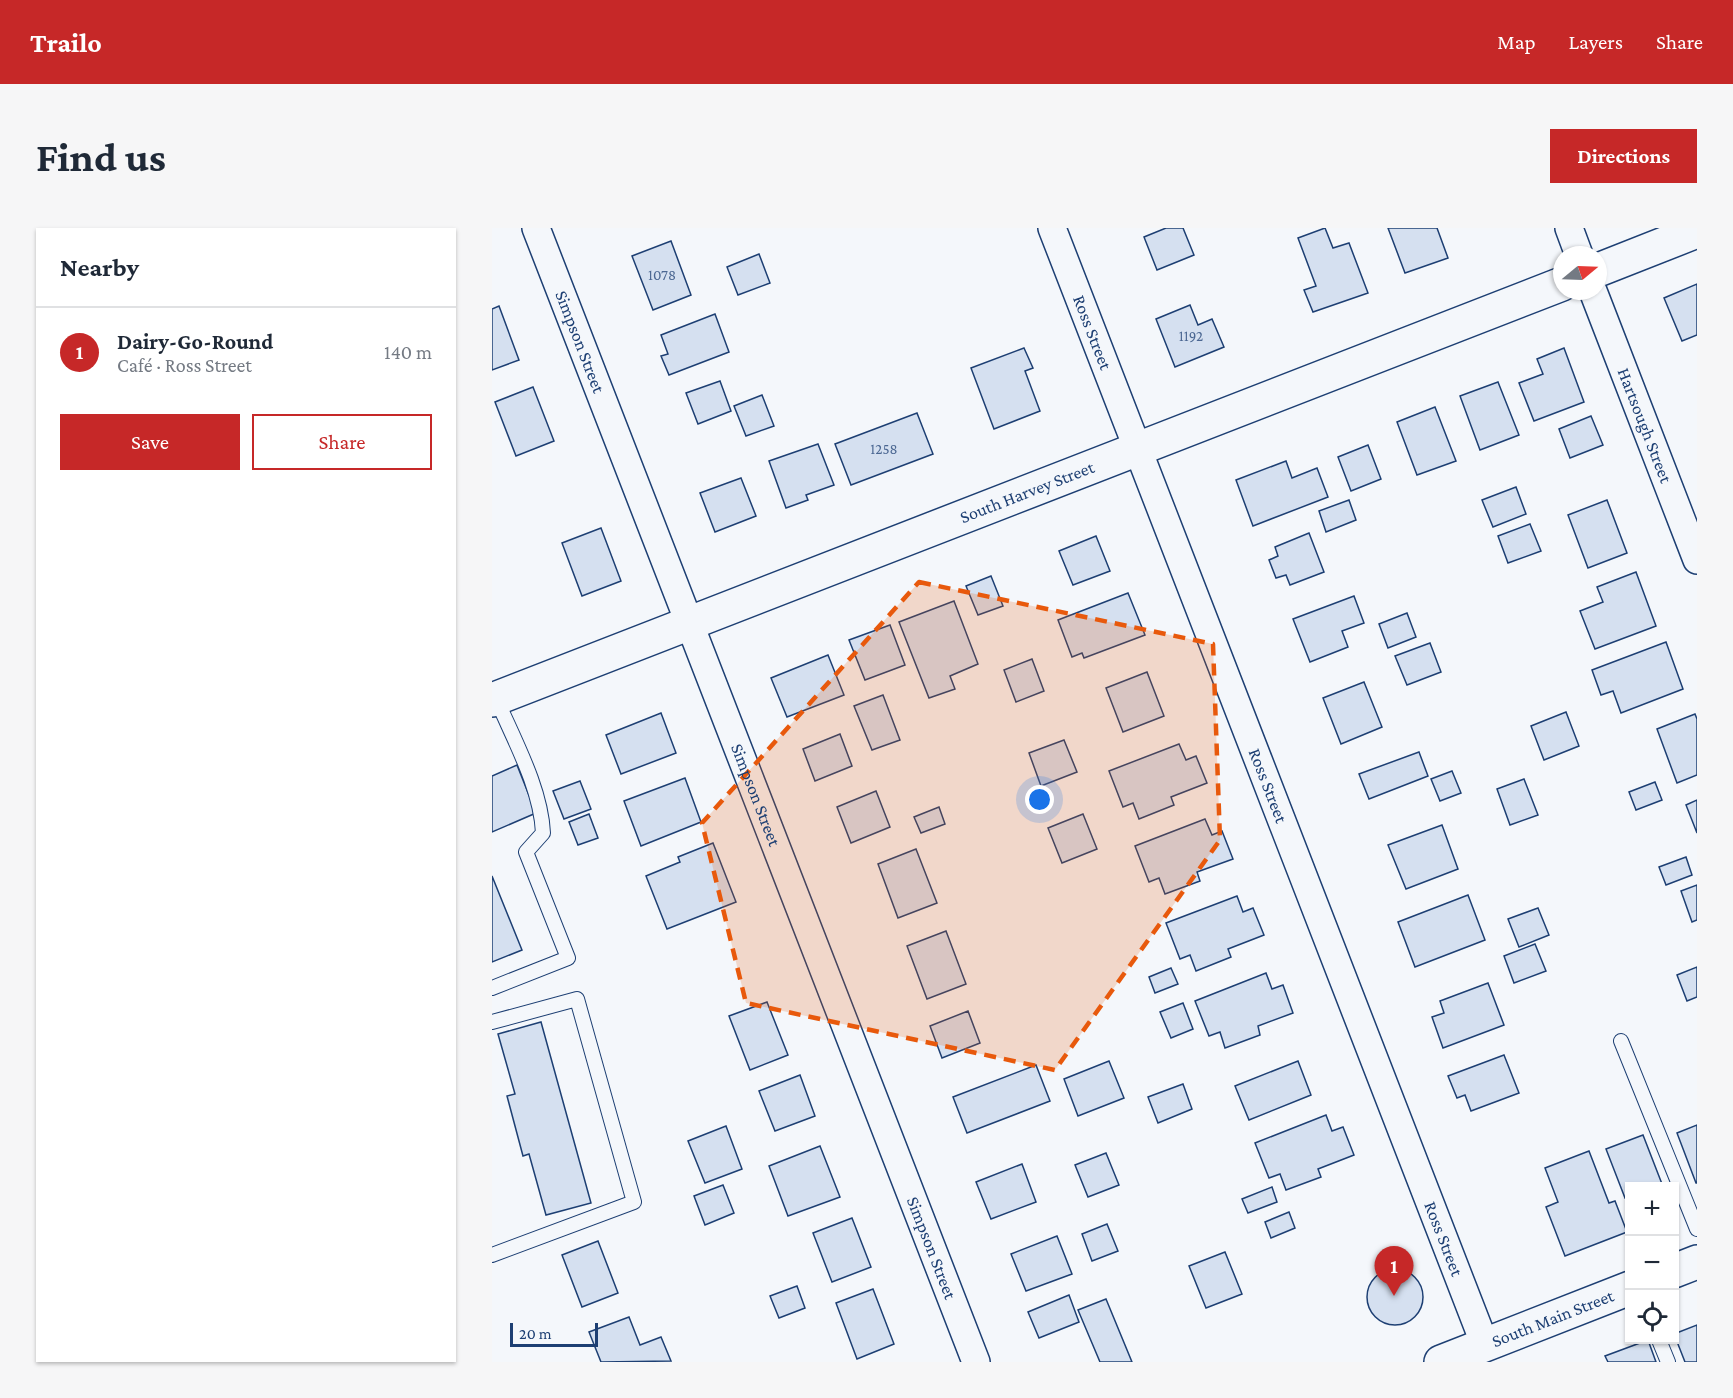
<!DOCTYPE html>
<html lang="en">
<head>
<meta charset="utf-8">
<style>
  body { margin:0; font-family:"Crimson Pro",serif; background:#f6f6f7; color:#1f2937 }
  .controls { position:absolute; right:18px; bottom:18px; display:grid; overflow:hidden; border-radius:0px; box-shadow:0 2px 4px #0004 }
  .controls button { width:54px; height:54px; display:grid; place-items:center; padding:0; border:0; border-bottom:2px solid #e0e1e3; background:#fff; color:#1f2937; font:30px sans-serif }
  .compass { position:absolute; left:1061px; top:18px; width:54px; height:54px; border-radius:50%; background:#fff; box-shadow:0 2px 4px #0004; rotate:71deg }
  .scale { position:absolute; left:18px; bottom:15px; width:88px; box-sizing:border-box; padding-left:6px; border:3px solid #1d3f73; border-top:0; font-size:16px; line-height:21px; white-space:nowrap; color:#1d3f73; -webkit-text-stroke:4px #f4f7fb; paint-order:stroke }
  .you { position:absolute; left:548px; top:572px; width:21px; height:21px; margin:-15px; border:4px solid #fff; border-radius:50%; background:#1a73e8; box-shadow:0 0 0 9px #1a73e833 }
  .badge { display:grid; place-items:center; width:39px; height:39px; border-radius:50%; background:#c62828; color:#fff; font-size:20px; font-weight:700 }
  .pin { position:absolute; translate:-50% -50px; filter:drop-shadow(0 2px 3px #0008) }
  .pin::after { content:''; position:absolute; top:32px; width:21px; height:18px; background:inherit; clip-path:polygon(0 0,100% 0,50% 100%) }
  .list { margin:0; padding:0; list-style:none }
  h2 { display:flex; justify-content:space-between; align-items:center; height:78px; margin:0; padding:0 24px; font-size:26px }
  h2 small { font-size:20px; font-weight:400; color:#747a83 }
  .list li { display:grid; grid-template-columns:39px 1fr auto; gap:18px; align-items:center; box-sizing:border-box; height:90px; padding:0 24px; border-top:2px solid #e0e1e3 }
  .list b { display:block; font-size:22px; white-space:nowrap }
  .list p { margin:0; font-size:20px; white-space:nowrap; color:#747a83 }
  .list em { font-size:20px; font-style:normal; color:#747a83 }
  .actions { display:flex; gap:12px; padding:18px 24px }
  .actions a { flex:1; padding:14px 0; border:2px solid #c62828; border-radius:0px; text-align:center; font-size:21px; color:#c62828 }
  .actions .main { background:#c62828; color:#fff }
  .icon { flex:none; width:33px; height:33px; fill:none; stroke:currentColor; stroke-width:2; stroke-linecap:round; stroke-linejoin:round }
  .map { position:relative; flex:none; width:1205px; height:1134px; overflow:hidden; border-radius:0px }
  header { display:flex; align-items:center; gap:36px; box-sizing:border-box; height:84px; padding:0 30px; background:#c62828; color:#fff }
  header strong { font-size:28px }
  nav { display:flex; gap:33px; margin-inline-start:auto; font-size:21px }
  .intro { display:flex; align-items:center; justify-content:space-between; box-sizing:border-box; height:144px; padding:0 36px }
  h1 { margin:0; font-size:42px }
  .button { padding:15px 27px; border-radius:0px; background:#c62828; color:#fff; font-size:21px; font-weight:700 }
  main { display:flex; gap:36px; padding:0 36px }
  aside { flex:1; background:#fff; border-radius:0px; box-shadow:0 2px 4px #0004 }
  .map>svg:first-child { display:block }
  .building { fill:#d5e0f0; stroke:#1d3f73; stroke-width:1.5 }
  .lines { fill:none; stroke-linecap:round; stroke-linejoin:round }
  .lane-casing { stroke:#1d3f73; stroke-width:16 }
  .street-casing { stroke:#1d3f73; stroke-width:30 }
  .secondary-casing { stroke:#1d3f73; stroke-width:36 }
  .lane { stroke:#f4f7fb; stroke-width:14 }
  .street { stroke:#f4f7fb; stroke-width:27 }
  .secondary { stroke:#f4f7fb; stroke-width:33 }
  .marked { fill:#e8590c; fill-opacity:0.2; stroke:#e8590c; stroke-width:4.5; stroke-dasharray:12 8; stroke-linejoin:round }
  .labels { text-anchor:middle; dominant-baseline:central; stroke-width:4.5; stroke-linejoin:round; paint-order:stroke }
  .number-label { font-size:15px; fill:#4b6792 }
  .street-label { font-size:18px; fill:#1d3f73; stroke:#f4f7fb }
</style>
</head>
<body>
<header>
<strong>Trailo</strong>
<nav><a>Map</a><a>Layers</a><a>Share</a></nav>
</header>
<div class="intro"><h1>Find us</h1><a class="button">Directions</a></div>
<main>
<aside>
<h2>Nearby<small></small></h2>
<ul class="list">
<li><span class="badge">1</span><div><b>Dairy-Go-Round</b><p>Café · Ross Street</p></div><em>140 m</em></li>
</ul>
<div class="actions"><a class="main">Save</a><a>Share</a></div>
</aside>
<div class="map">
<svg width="1205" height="1134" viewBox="0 0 1205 1134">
  <rect width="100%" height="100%" fill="#f4f7fb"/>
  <g class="building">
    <path d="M674 0H691L702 27 665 42 652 9Z"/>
    <path d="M833 0 841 20 857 15 876 65 821 84 812 62 824 58 806 10Z"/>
    <path d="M896 0H945L956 30 913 45Z"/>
    <path d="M179 13 199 67 161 82 140 28Z"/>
    <path d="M267 26 278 55 246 67 235 39Z"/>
    <path d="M1205 56V107L1190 113 1172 70Z"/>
    <path d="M698 77 706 97 720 91 732 119 683 139 664 91Z"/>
    <path d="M7 78 27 132 0 142V81Z"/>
    <path d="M223 86 237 124 177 147 169 128 176 126 169 107Z"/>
    <path d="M532 120 541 140 533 143 548 183 502 201 479 140Z"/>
    <path d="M1072 120 1092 174 1042 193 1027 155 1051 146 1045 131Z"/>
    <path d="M228 153 239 183 206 196 194 165Z"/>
    <path d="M1006 154 1027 207 988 222 968 168Z"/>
    <path d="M41 159 62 213 24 228 3 174Z"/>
    <path d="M270 167 282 198 254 208 242 178Z"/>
    <path d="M943 179 964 233 925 247 905 194Z"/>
    <path d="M425 185 441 226 359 257 343 216Z"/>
    <path d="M1099 188 1111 217 1078 230 1067 201Z"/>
    <path d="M326 216 342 257 314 267 316 272 294 280 277 233Z"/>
    <path d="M876 217 889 251 859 263 846 229Z"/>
    <path d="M794 233 800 250 825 240 836 269 761 298 744 252Z"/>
    <path d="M249 250 264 288 223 304 208 265Z"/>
    <path d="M1024 259 1034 286 1001 299 990 272Z"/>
    <path d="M857 272 864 292 834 304 827 283Z"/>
    <path d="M1115 272 1135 325 1096 340 1076 287Z"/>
    <path d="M1038 296 1049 323 1016 335 1006 308Z"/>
    <path d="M109 300 129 353 90 368 70 315Z"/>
    <path d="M817 305 832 344 798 357 794 347 784 350 777 332 786 328 783 319Z"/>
    <path d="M604 308 618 343 581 357 567 323Z"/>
    <path d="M1144 344 1164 398 1103 421 1088 383 1111 374 1105 359Z"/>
    <path d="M499 348 511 378 486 387 474 358Z"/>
    <path d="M636 365 653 407 592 430 590 425 580 429 566 392Z"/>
    <path d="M862 368 872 395 850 403 856 419 818 434 801 391Z"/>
    <path d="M462 373 486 436 458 448 463 461 437 470 407 394Z"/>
    <path d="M915 385 924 409 896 420 887 396Z"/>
    <path d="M398 397 413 437 373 452 357 412Z"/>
    <path d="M1174 414 1191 461 1129 485 1121 463 1109 467 1100 442Z"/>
    <path d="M938 415 949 444 915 457 903 428Z"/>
    <path d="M336 427 352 467 295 489 279 450Z"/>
    <path d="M540 431 552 463 524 474 512 442Z"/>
    <path d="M655 444 672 488 631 504 614 460Z"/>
    <path d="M872 454 890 499 849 516 831 470Z"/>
    <path d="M391 467 408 512 380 522 362 478Z"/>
    <path d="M1074 484 1087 518 1052 532 1039 498Z"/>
    <path d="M169 485 184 525 129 546 114 507Z"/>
    <path d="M1203 486 1205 491V547L1185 555 1165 501Z"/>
    <path d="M348 506 360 538 323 553 311 521Z"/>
    <path d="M572 512 585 544 549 558 537 525Z"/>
    <path d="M687 516 694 532 704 528 715 555 679 569 682 577 647 591 641 575 631 579 617 543Z"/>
    <path d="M927 524 936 548 877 571 867 546Z"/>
    <path d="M25 537 44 585 0 604V548Z"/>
    <path d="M960 543 969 565 948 573 939 551Z"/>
    <path d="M193 550 209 594 149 618 132 573Z"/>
    <path d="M1032 551 1046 587 1018 597 1005 561Z"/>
    <path d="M88 553 99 581 72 591 61 563Z"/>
    <path d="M1163 554 1170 572 1144 582 1137 564Z"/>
    <path d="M384 563 398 599 359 615 345 579Z"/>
    <path d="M1205 572V605L1194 577Z"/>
    <path d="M447 579 453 596 429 605 422 589Z"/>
    <path d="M97 586 106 610 86 617 77 594Z"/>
    <path d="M591 586 605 621 570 635 556 600Z"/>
    <path d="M713 591 720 607 730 603 741 631 705 644 708 653 673 666 667 650 657 654 643 618Z"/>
    <path d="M950 597 966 641 914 661 896 617Z"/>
    <path d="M221 615 244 674 175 701 154 648 188 634 186 629Z"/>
    <path d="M424 621 445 675 406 690 386 636Z"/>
    <path d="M1194 629 1200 647 1174 657 1167 639Z"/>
    <path d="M0 648 30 722 0 734Z"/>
    <path d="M1205 657V692L1200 694 1189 663Z"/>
    <path d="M976 667 993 712 923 739 906 694Z"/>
    <path d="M745 668 751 684 761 680 772 707 736 721 739 729 704 743 698 727 688 731 674 695Z"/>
    <path d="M1046 680 1057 707 1027 719 1016 691Z"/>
    <path d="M454 703 474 756 435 771 415 718Z"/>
    <path d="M1043 716 1054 743 1022 755 1012 728Z"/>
    <path d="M1205 739V769L1195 773 1185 747Z"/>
    <path d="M679 740 686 756 663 765 657 749Z"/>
    <path d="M774 745 780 761 791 757 801 785 766 798 768 807 733 820 728 804 717 808 703 773Z"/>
    <path d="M996 755 1012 797 951 820 940 789 952 785 948 773Z"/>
    <path d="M275 774 296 827 258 842 237 788Z"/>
    <path d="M691 775 701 801 679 810 668 784Z"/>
    <path d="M476 783 488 815 450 830 438 798Z"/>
    <path d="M49 794 99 975 54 987 37 926 31 928 15 868 23 866 6 806Z"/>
    <path d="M1012 827 1027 865 979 883 973 867 965 870 956 848Z"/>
    <path d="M617 833 632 870 586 888 572 851Z"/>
    <path d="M806 833 819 867 757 892 743 858Z"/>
    <path d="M544 837 558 873 475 905 461 869Z"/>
    <path d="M308 847 323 888 283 903 267 863Z"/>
    <path d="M691 856 700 881 666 895 656 869Z"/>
    <path d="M834 887 840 903 851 899 862 927 826 941 829 949 794 962 788 946 777 950 763 915Z"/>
    <path d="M1205 897V955H1204L1185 905Z"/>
    <path d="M234 898 250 941 213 955 196 913Z"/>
    <path d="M1151 907 1170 956 1163 958H1138V968L1133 970 1114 921Z"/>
    <path d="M328 918 348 969 296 988 277 938Z"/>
    <path d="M1097 923 1117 975 1123 973 1135 1004 1073 1028 1054 979 1066 974 1053 940Z"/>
    <path d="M614 925 627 957 596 969 583 937Z"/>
    <path d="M530 936 544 974 499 991 484 954Z"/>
    <path d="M231 957 242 985 213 997 202 968Z"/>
    <path d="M780 959 785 974 756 985 750 971Z"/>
    <path d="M797 984 803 1000 779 1010 773 994Z"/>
    <path d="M360 990 379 1039 340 1054 321 1005Z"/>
    <path d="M615 996 626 1023 600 1033 590 1006Z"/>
    <path d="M565 1008 580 1046 534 1063 519 1026Z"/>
    <path d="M106 1013 126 1065 90 1079 70 1027Z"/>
    <path d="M733 1024 750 1066 714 1080 697 1038Z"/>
    <circle cx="903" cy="1069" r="28"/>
    <path d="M305 1058 313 1080 287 1090 278 1068Z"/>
    <path d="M381 1061 402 1116 365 1131 344 1075Z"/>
    <path d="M577 1067 587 1094 547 1110 536 1084Z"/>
    <path d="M614 1071 640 1134H608L586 1082Z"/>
    <path d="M137 1089 148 1117 169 1109 179 1133 109 1134 97 1104Z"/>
    <path d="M1205 1097V1134H1193L1182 1106Z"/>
    <path d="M1156 1112 1164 1134H1116L1113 1128Z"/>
  </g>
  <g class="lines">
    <defs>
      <g id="lane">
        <path d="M0 760 76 730 34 624 51 605C49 560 22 512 4 470"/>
        <path d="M0 794 85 771 142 974 0 1027"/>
        <path d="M1129 813 1205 1001"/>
        <path d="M1167 1112 1176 1134"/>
      </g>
      <g id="street">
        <path id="s1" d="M44 0 484 1134"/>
        <path id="s2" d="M560 0 993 1117"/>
        <path d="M1077 0 1087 27"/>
        <path id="s3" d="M1101 63 1205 332"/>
      </g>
      <g id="secondary">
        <path d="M1106 42 1205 3"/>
        <path id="s4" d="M0 472 1070 56"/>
        <path d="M1182 1043 1205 1034"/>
        <path id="s5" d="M949 1134 1138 1060"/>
      </g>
    </defs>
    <use href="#lane" class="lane-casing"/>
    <use href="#street" class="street-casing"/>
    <use href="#secondary" class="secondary-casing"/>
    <use href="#lane" class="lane"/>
    <use href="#street" class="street"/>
    <use href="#secondary" class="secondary"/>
  </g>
  <path class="marked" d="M427 354 721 416 728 612 563 842 254 775 210 595Z"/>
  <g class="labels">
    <g class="number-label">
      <text x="170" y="47">1078</text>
      <text x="699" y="108">1192</text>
      <text x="392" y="221">1258</text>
    </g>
    <g class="street-label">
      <text stroke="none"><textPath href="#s2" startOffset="112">Ross Street</textPath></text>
      <text stroke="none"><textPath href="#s1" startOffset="122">Simpson Street</textPath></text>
      <text stroke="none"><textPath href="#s3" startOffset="144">Hartsough Street</textPath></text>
      <text stroke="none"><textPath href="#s4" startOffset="574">South Harvey Street</textPath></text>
      <text stroke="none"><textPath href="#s2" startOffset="598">Ross Street</textPath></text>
      <text stroke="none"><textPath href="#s1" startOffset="608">Simpson Street</textPath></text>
      <text stroke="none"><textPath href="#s2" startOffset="1084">Ross Street</textPath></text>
      <text stroke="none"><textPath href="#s1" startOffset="1094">Simpson Street</textPath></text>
      <text stroke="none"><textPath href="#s5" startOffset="120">South Main Street</textPath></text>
    </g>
  </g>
</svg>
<div class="controls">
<button>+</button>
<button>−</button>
<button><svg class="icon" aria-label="locate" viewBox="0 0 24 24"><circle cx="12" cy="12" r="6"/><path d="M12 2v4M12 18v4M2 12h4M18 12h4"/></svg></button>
</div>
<svg class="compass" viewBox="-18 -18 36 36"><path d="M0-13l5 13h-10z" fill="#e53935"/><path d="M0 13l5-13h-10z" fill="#747a83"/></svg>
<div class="scale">20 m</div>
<div class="you"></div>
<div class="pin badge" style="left:902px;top:1068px">1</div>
</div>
</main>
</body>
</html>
